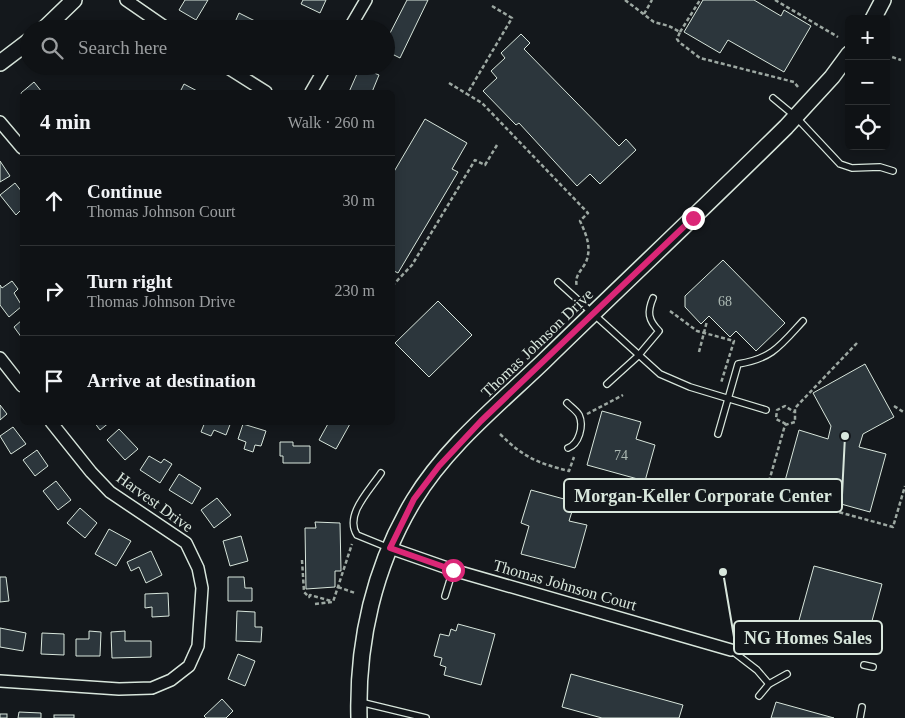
<!DOCTYPE html>
<html lang="en">
<head>
<meta charset="utf-8">
<style>
  body { margin:0; font-family:Georgia,serif; background:#1d2022; color:#f1f3f6 }
  .controls { position:absolute; right:15px; top:15px; display:grid; overflow:hidden; border-radius:8px; box-shadow:0 2px 12px #0003 }
  .controls button { width:45px; height:45px; display:grid; place-items:center; padding:0; border:0; border-bottom:1px solid #2f3234; background:#0f1215; color:#f1f3f6; font:25px sans-serif }
  .stop { position:absolute; width:15px; height:15px; margin:-11px; border:4px solid #db2777; border-radius:50%; background:#fff }
  .stop.end { background:#db2777; border-color:#fff; box-shadow:0 1px 5px #0008 }
  .list { margin:0; padding:0; list-style:none }
  h2 { display:flex; justify-content:space-between; align-items:center; height:65px; margin:0; padding:0 20px; font-size:21px }
  h2 small { font-size:16px; font-weight:400; color:#9b9ea0 }
  .list li { display:grid; grid-template-columns:32px 1fr auto; gap:15px; align-items:center; box-sizing:border-box; height:90px; padding:0 20px; border-top:1px solid #2f3234 }
  .list b { display:block; font-size:19px; white-space:nowrap }
  .list p { margin:0; font-size:16px; white-space:nowrap; color:#9b9ea0 }
  .list em { font-size:16px; font-style:normal; color:#9b9ea0 }
  .icon { flex:none; width:28px; height:28px; fill:none; stroke:currentColor; stroke-width:2; stroke-linecap:round; stroke-linejoin:round }
  .map { position:relative; flex:none; width:905px; height:718px; overflow:hidden }
  .search { position:absolute; background:#0f1215; box-shadow:0 2px 12px #0003; left:20px; top:20px; width:375px; height:55px; display:flex; align-items:center; gap:12px; box-sizing:border-box; padding:0 18px; border-radius:28px; color:#9b9ea0; font-size:19px }
  .panel { position:absolute; background:#0f1215; box-shadow:0 2px 12px #0003; left:20px; top:90px; width:375px; height:335px; border-radius:8px }
  .map>svg:first-child { display:block }
  .building { fill:#2c363c; stroke:#d8e6dc }
  .lines { fill:none; stroke-linecap:round; stroke-linejoin:round }
  .service-casing { stroke:#d8e6dc; stroke-width:8 }
  .minor-casing { stroke:#d8e6dc; stroke-width:14 }
  .tertiary-casing { stroke:#d8e6dc; stroke-width:18 }
  .path { stroke:#9da8a2; stroke-width:2.5; stroke-dasharray:4 2.5; stroke-linecap:butt }
  .service { stroke:#14181c; stroke-width:5.5 }
  .minor { stroke:#14181c; stroke-width:11 }
  .tertiary { stroke:#14181c; stroke-width:15 }
  .route { stroke:#db2777; stroke-width:6 }
  .labels { text-anchor:middle; dominant-baseline:central; stroke-width:4; stroke-linejoin:round; paint-order:stroke }
  .number-label { font-size:14px; fill:#adbab4 }
  .street-label { font-size:16px; fill:#d8e6dc; stroke:#14181c }
  .leader { fill:none; stroke:#d8e6dc; stroke-width:2 }
  .callout-dot { fill:#d8e6dc; stroke:#14181c; stroke-width:2 }
  .callout { fill:#14181c; stroke:#d8e6dc; stroke-width:2 }
  .callout-label { font-size:18px; text-anchor:middle; font-weight:bold; fill:#d8e6dc }
</style>
</head>
<body>
<div class="map">
<svg width="905" height="718" viewBox="0 0 905 718">
  <rect width="100%" height="100%" fill="#14181c"/>
  <g class="building">
    <path d="M185 0H208L196 20 179 10Z"/>
    <path d="M303 0H326L320 13 301 4Z"/>
    <path d="M407 0H428L400 58 386 51V41Z"/>
    <path d="M703 0H754L781 16 784 10 811 26 784 72 728 40 720 53 684 32Z"/>
    <path d="M239 13 271 29H232Z"/>
    <path d="M521 34 530 43 524 49 619 146 626 139 636 150 600 184 590 174 577 186 519 123 516 125 483 91 497 78 491 71 505 58 501 53Z"/>
    <path d="M360 67 379 75 372 92H349Z"/>
    <path d="M34 82 42 92H22V95L21 93Z"/>
    <path d="M184 84 199 92H180Z"/>
    <path d="M425 119 467 143 452 169 458 172 398 273 394 271 392 272V175Z"/>
    <path d="M0 161 10 176 0 182Z"/>
    <path d="M15 183 22 192V209L16 215 0 195Z"/>
    <path d="M723 260 785 323 756 351 736 331 730 337 709 316 701 324 685 307V296Z"/>
    <path d="M12 281 18 289 14 293 22 306 9 317 0 305V285L2 288Z"/>
    <path d="M438 301 472 335 429 377 395 343Z"/>
    <path d="M22 320V338L14 327Z"/>
    <path d="M865 364 894 417 863 434 859 447 886 454 870 512 783 488 799 430 828 439 831 426 813 393Z"/>
    <path d="M0 405 7 414 0 420Z"/>
    <path d="M602 411 641 422 636 439 655 445 645 481 587 465Z"/>
    <path d="M94 422H110L100 430Z"/>
    <path d="M205 422H231L226 435 214 430 211 436 201 432Z"/>
    <path d="M329 422H351L336 449 319 440Z"/>
    <path d="M243 424 266 431 261 446 255 445 253 452 244 449 246 442 238 439Z"/>
    <path d="M13 427 26 444 11 454 0 436Z"/>
    <path d="M119 429 138 449 125 460 107 440Z"/>
    <path d="M280 442H293V446H310V463H283V456H280Z"/>
    <path d="M37 450 48 466 35 476 23 460Z"/>
    <path d="M149 456 161 463 164 459 172 464 160 483 140 470Z"/>
    <path d="M179 474 201 488 192 504 169 490Z"/>
    <path d="M56 481 71 500 58 510 43 491Z"/>
    <path d="M531 490 575 502 569 521 587 525 575 568 521 554 529 526 521 523Z"/>
    <path d="M217 498 231 515 214 528 201 510Z"/>
    <path d="M80 508 97 523 85 538 67 523Z"/>
    <path d="M315 522 340 523 341 571H335V587L306 589 305 528H316Z"/>
    <path d="M109 529 131 541 116 566 95 554Z"/>
    <path d="M241 536 248 561 230 566 223 541Z"/>
    <path d="M151 551 162 575 146 583 139 567 131 571 127 562Z"/>
    <path d="M814 566 882 584 866 643 798 624Z"/>
    <path d="M0 577H6L9 601 0 602Z"/>
    <path d="M228 577H244L245 588H252V601H228Z"/>
    <path d="M168 593 169 616 152 617V607L145 608V594Z"/>
    <path d="M237 611 255 612V627H262L261 642 236 641Z"/>
    <path d="M458 624 495 634 481 685 444 675 446 667 440 665 442 658 434 656 440 634 449 636 451 629 456 631Z"/>
    <path d="M0 628 26 633 23 651 0 647Z"/>
    <path d="M89 631 101 632 100 656H76V639H89Z"/>
    <path d="M125 631V641H151V657L112 658 111 632Z"/>
    <path d="M42 633 64 634V655L41 654Z"/>
    <path d="M238 654 255 661 245 686 228 679Z"/>
    <path d="M571 674 683 705 679 718H602L562 707Z"/>
    <path d="M222 699 233 711 226 718H206L204 716Z"/>
    <path d="M776 702 834 718H771Z"/>
    <path d="M19 712 41 713V718H18Z"/>
    <rect x="0" y="714" width="7" height="4"/>
    <rect x="54" y="715" width="20" height="3"/>
  </g>
  <g class="lines">
    <defs>
      <g id="service">
        <path d="M773 98 796 117 840 164 852 168 880 167 893 171"/>
        <path d="M558 282 660 374 690 387 766 410"/>
        <path d="M607 384 638 356 659 331C648 320 647 312 653 298"/>
        <path d="M567 403C571 407 576 410 579 415 584 426 579 444 568 448"/>
        <path d="M718 434 738 364C772 359 781 345 803 321"/>
        <path d="M381 473C370 490 344 515 357 535L389 548"/>
        <path d="M445 596 453 570"/>
        <path d="M731 650 757 670 769 684"/>
        <path d="M864 665 873 667"/>
        <path d="M759 696 769 684 787 674"/>
        <path d="M360 702 426 718"/>
        <path d="M860 718 862 707"/>
      </g>
      <g id="minor">
        <path d="M126 0 168 29"/>
        <path d="M349 29 366 0"/>
        <path d="M225 66 266 92"/>
        <path d="M311 92 326 66"/>
        <path d="M0 122 22 148"/>
        <path d="M0 358 22 386"/>
        <path d="M390 548 453 570 731 650"/>
        <path d="M0 681 119 689 152 688 171 680 189 666 198 646 202 588 198 568 186 543 110 492 91 472 51 422"/>
      </g>
      <g id="tertiary">
        <path d="M873 19 883 0"/>
        <path d="M44 29 74 0"/>
        <path d="M0 63 29 41"/>
        <path d="M359 718C357 642 374 566 414 500 446 447 498 405 543 362 624 283 706 206 786 127L832 77 849 54"/>
      </g>
    </defs>
    <use href="#service" class="service-casing"/>
    <use href="#minor" class="minor-casing"/>
    <use href="#tertiary" class="tertiary-casing"/>
    <g class="path">
      <path d="M625 0 654 22 669 26 680 32 677 39 679 42 700 58 794 82 798 87"/>
      <path d="M775 0 838 37"/>
      <path d="M492 6 512 18 467 94 482 103 588 213 580 221C586 234 592 247 586 262 581 272 574 275 577 287"/>
      <path d="M644 14 652 0"/>
      <path d="M680 32 700 0"/>
      <path d="M886 55 901 60"/>
      <path d="M449 83 467 94"/>
      <path d="M392 286 412 265 475 160 485 165 497 145"/>
      <path d="M670 311 697 331 734 341 721 383"/>
      <path d="M857 343 795 408V422L785 425 766 492 893 527 905 486"/>
      <path d="M699 352 707 321"/>
      <path d="M894 406 905 413"/>
      <path d="M587 414 623 395"/>
      <path d="M786 424 776 419 777 410 785 406 794 412"/>
      <path d="M500 434C523 457 537 463 569 471L574 457"/>
      <path d="M760 512 766 492"/>
      <path d="M302 560 304 592 309 597 310 595 331 601"/>
      <path d="M338 587 355 593"/>
      <path d="M315 604 333 602 352 544"/>
    </g>
    <use href="#service" class="service"/>
    <use href="#minor" class="minor"/>
    <use href="#tertiary" class="tertiary"/>
  </g>
  <g class="lines">
    <path class="route" d="M453 570 390 548 414 499 439 466 481 421 693 218"/>
  </g>
  <g class="labels">
    <g class="number-label">
      <text x="725" y="301">68</text>
      <text x="621" y="455">74</text>
    </g>
    <g class="street-label">
      <text transform="translate(537 343) rotate(-44)">Thomas Johnson Drive</text>
      <text transform="translate(155 502) rotate(36)">Harvest Drive</text>
      <text transform="translate(565 585) rotate(16)">Thomas Johnson Court</text>
    </g>
  </g>
  <path class="leader" d="M845 436L842 495M723 572L734 637"/>
  <g class="callout-dot">
    <circle cx="845" cy="436" r="5"/>
    <circle cx="723" cy="572" r="5"/>
  </g>
  <g class="callout">
    <rect x="564" y="479" width="278" height="33" rx="5"/>
    <rect x="734" y="621" width="148" height="33" rx="5"/>
  </g>
  <g class="callout-label">
    <text x="703" y="502">Morgan-Keller Corporate Center</text>
    <text x="808" y="644">NG Homes Sales</text>
  </g>
</svg>
<div class="controls">
<button>+</button>
<button>−</button>
<button><svg class="icon" aria-label="locate" viewBox="0 0 24 24"><circle cx="12" cy="12" r="6"/><path d="M12 2v4M12 18v4M2 12h4M18 12h4"/></svg></button>
</div>
<div class="stop" style="left:453px;top:570px"></div>
<div class="stop end" style="left:693px;top:218px"></div>
<div class="search"><svg class="icon" aria-label="search" viewBox="0 0 24 24"><circle cx="10" cy="10" r="6"/><path d="M15 15l6 6"/></svg>Search here</div>
<section class="panel">
<h2>4 min<small>Walk · 260 m</small></h2>
<ul class="list">
<li><svg class="icon" aria-label="ahead" viewBox="0 0 24 24"><path d="M12 20V5M6 11l6-6 6 6"/></svg><div><b>Continue</b><p>Thomas Johnson Court</p></div><em>30 m</em></li>
<li><svg class="icon" aria-label="right" viewBox="0 0 24 24"><path d="M7 20v-9h11M14 6l5 5-5 5"/></svg><div><b>Turn right</b><p>Thomas Johnson Drive</p></div><em>230 m</em></li>
<li><svg class="icon" aria-label="arrive" viewBox="0 0 24 24"><path d="M6 21V4h12l-3 4 3 4H6"/></svg><div><b>Arrive at destination</b></div></li>
</ul>
</section>
</div>
</body>
</html>
